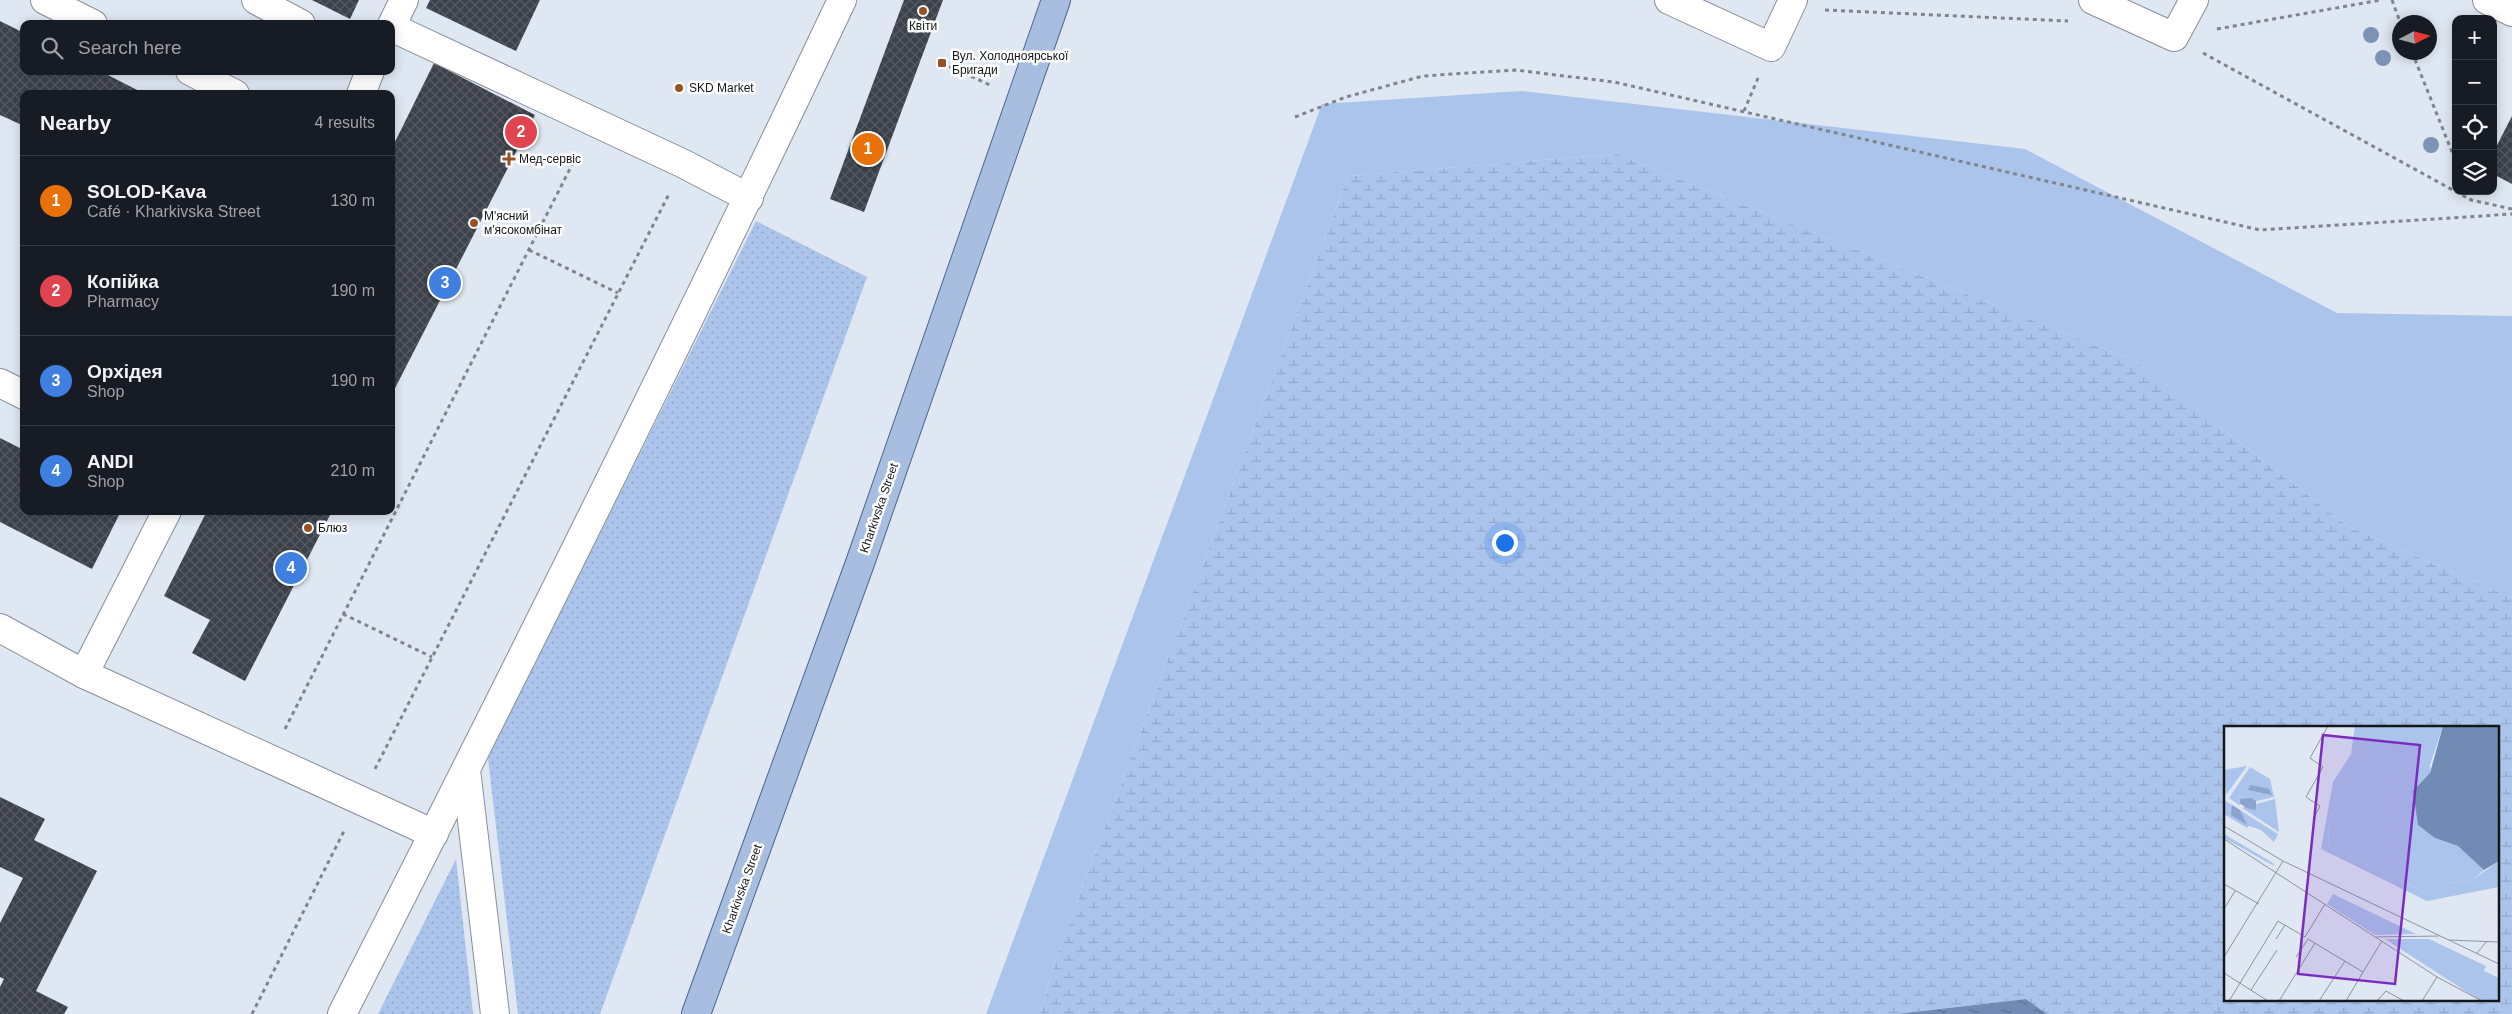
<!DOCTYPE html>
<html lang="en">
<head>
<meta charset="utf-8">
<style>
  body { margin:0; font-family:Arial,sans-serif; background:#242831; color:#f1f3f6 }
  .controls { position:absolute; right:15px; top:15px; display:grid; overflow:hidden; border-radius:10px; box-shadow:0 2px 12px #0003 }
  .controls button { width:45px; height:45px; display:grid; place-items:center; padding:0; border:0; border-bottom:1px solid #363941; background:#171b24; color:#f1f3f6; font:25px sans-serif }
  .compass { position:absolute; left:2392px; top:15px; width:45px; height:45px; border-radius:50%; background:#171b24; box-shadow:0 2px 12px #0003; rotate:84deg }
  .you { position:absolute; left:1504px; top:542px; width:18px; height:18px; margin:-12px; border:4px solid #fff; border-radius:50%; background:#1a73e8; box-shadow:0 0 0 8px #1a73e833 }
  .badge { display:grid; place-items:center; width:32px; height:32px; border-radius:50%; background:#c8aa98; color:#fff; font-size:16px; font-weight:700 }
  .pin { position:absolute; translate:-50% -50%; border:2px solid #fff; box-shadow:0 1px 5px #0006 }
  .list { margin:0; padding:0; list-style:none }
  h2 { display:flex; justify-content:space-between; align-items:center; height:65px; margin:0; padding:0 20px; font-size:21px }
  h2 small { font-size:16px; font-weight:400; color:#9ea1a6 }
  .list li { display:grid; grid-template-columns:32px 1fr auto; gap:15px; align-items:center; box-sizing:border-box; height:90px; padding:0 20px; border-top:1px solid #363941 }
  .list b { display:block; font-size:19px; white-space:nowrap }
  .list p { margin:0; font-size:16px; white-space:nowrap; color:#9ea1a6 }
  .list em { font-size:16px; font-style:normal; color:#9ea1a6 }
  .icon { flex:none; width:28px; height:28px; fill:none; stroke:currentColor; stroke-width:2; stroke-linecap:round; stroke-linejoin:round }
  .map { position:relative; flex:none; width:2512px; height:1014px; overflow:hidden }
  .search { position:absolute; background:#171b24; box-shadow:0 2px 12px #0003; left:20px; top:20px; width:375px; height:55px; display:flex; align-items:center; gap:12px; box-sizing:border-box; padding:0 18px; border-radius:10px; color:#9ea1a6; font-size:19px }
  .panel { position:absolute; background:#171b24; box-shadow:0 2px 12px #0003; left:20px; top:90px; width:375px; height:425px; border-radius:10px }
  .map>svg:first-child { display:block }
  .grass { fill:url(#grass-dots) }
  .wetland { fill:url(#wetland-marsh); fill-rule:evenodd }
  .park { fill:#abc4eb }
  .water { fill:url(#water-ripples) }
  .building { fill:url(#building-cross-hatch) }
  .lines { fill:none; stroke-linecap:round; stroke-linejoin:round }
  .minor-casing { stroke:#878e99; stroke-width:30 }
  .major-casing { stroke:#4e678e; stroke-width:30 }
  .path { stroke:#80858d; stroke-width:3; stroke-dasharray:4 4; stroke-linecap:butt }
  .minor { stroke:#fff; stroke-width:28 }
  .major { stroke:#a8bee0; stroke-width:28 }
  .tree { fill:#7d93b6 }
  .poi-dot { fill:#965126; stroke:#fff; stroke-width:2 }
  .labels { text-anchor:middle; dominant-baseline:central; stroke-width:5; stroke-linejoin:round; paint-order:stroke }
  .poi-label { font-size:12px; fill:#14161a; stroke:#fff; text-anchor:start }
  .street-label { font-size:12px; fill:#14161a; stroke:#fff }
  .inset-road { fill:none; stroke:#8e939c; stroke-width:1 }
  .view { fill:#7b2cbf; fill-opacity:0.15; stroke:#7b2cbf; stroke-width:2.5 }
  .inset-edge { fill:none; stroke:#14161a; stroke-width:2.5 }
</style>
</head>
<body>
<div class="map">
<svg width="2512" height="1014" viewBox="0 0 2512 1014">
  <defs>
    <pattern id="grass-dots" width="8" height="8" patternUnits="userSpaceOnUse" patternTransform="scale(1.25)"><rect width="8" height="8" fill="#abc4eb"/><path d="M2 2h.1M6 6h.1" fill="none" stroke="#92a8c9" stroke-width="1.8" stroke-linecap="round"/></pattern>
    <pattern id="wetland-marsh" width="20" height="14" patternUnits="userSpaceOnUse" patternTransform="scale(1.25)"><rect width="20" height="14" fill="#abc4eb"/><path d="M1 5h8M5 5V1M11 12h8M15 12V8" fill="none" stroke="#92a8c9"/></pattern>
    <pattern id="water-ripples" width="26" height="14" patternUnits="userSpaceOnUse" patternTransform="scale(1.25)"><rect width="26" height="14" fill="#718bb4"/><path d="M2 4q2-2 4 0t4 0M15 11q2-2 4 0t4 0" fill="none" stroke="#5c7192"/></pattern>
    <pattern id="building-cross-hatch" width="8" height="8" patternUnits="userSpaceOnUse" patternTransform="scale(1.25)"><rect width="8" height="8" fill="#3c414b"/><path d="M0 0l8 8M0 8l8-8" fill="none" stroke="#555961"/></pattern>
  </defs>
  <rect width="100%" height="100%" fill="#dfe7f2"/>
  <g class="grass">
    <path d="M756 221 867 277 600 1014H518L488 758Z"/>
    <path d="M456 859 473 1014H378Z"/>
  </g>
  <path class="wetland" d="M1617 154 2135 361 2348 526 2512 598V1014H2047L2026 999 1897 1014H1040L1053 968 1078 899 1348 176ZM2226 728H2498V1000H2226Z"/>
  <path class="park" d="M1521 91 2025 149 2337 313 2512 316V598L2348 526 2135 361 1617 154 1348 176 1078 899 1053 968 1040 1014H986L1322 104Z"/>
  <path class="water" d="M2026 999 2047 1014H1897Z"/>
  <g class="building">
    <path d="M312 0H359L350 19Z"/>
    <path d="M430 0H540L516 51 426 8Z"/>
    <path d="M904 0H943L864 212 830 199Z"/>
    <path d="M0 21 24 33V71H100L145 94H24V126L0 115Z"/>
    <path d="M434 63 535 115 391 396V150Z"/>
    <path d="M2512 116V184L2493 174V153Z"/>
    <path d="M0 438 24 450V511H121L92 569 0 522Z"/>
    <path d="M207 511H332L245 681 192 653 210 620 164 596Z"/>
    <path d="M0 797 45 819 34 840 97 871 36 991 68 1007 64 1014H0V987L4 979 0 977V923L23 878 0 867Z"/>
  </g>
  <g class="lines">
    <defs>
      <g id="minor">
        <path d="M45 0 93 24"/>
        <path d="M256 0 301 24"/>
        <path d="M404 0 391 27 684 164 749 198"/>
        <path d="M1669 0 1771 47 1793 0"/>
        <path d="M2093 0 2174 37 2194 0"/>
        <path d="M2487 0 2512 12"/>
        <path d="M190 71 235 94"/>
        <path d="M361 94 370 71"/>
        <path d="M0 383 24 395"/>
        <path d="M167 511 84 674 434 834"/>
        <path d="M0 628 84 674"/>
        <path d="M466 770 495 1014"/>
        <path d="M342 1014C513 678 681 341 842 0"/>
      </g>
      <path id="major" d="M696 1014 860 563 1056 0"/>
    </defs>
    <use href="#minor" class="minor-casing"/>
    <use href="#major" class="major-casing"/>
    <g class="path">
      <path d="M2392 0 2400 22"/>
      <path d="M1825 10 2068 21"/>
      <path d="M2217 29 2381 0"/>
      <path d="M2412 52 2456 162"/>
      <path d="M2203 53 2471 200"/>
      <path d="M942 63 990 85"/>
      <path d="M1744 111 1758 78"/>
      <path d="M1295 117 1346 97 1423 76 1515 70 1614 82 2260 230 2512 214"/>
      <path d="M2467 191 2471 200 2512 209"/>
      <path d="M529 250 618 293"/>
      <path d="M343 614 432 657"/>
      <path d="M285 729 578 153"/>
      <path d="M375 769 669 194"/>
      <path d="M252 1014 344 831"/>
    </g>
    <use href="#minor" class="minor"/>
    <use href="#major" class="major"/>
  </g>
  <g class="tree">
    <circle cx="2371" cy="35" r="8"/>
    <circle cx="2383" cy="58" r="8"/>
    <circle cx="2431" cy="145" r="8"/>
  </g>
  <g class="poi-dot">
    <circle cx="923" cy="11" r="5"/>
    <rect x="937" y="58" width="10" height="10" rx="2.5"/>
    <circle cx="679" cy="88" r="5"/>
    <path d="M506.5 151.5h5v5h5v5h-5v5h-5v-5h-5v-5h5z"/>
    <circle cx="474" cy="223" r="5"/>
    <circle cx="308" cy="528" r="5"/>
  </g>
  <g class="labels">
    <g class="poi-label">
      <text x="923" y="26" text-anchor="middle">Квіти</text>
      <text x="952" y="56">Вул. Холодноярської<tspan x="952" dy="14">Бригади</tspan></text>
      <text x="689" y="88">SKD Market</text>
      <text x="519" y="159">Мед-сервіс</text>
      <text x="484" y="216">М'ясний<tspan x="484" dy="14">м'ясокомбінат</tspan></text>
      <text x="318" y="528">Блюз</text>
    </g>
    <g class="street-label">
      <text transform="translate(879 508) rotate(-71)">Kharkivska Street</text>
      <text transform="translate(742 889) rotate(-70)">Kharkivska Street</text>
    </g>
  </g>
  <g transform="translate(2224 726)">
    <rect width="275" height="275" fill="#dfe7f2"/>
    <path d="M23 40 2 69 0 44ZM26 41 46 53 50 71 15 79 5 72ZM51 73 55 106 18 82ZM0 74 54 108 50 116 37 104 25 100 23 102 0 88ZM0 108 49 137 50 140 0 112ZM109 168 192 208 151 209 103 178ZM161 213H205L262 240 260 245 275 252V275H257Z" fill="#abc4eb"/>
    <path d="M26 59 45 63 48 69 24 64ZM27 72 32 75V84L22 82 16 77V73ZM8 79 16 84 23 99 7 89Z" fill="#8aa4ce"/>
    <path d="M164 0H219L206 39 211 112 234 120 250 131 260 144 247 155 219 157 205 168 104 121 105 95 130 48 148 29Z" fill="#abc4eb"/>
    <path d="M131 0H164L148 29 130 48 105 95 104 121 205 168 219 157 247 155 275 135V161L203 175 97 123 109 56 127 28Z" fill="#abc4eb"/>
    <path d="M219 0H275V135L260 144 234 120 211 112 194 99 189 65 206 47Z" fill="#718bb4"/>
    <path class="inset-road" d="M89 93 96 80 82 71 99 41 86 32 104 0M0 100 59 135 275 238M0 113 213 251 258 275M0 158 35 178M0 183 11 165M152 211 215 210M52 213 61 199M225 214 275 216M253 227 263 215M0 231 59 135M72 231 84 213 139 246 158 215M0 247 44 275M27 264 53 224M5 275 54 195 81 211 101 178M55 275 91 217M95 275 121 235M122 275 139 246M153 275 162 265 180 275M198 275 213 251"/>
    <path class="view" d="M99 9 196 19 171 258 74 248Z"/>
    <rect width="275" height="275" class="inset-edge"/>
  </g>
</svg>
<div class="controls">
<button>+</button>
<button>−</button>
<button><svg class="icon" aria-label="locate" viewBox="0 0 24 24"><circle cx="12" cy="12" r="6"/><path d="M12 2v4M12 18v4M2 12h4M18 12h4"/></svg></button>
<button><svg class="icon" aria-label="layers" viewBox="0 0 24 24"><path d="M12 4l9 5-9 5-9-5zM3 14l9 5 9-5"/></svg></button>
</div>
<svg class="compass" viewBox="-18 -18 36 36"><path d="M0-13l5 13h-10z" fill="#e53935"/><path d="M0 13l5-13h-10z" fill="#9ea1a6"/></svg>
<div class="you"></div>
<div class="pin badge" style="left:868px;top:149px;background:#e8710a">1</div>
<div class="pin badge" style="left:521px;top:132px;background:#e0444e">2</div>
<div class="pin badge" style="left:445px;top:283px;background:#3f7fe0">3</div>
<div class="pin badge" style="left:291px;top:568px;background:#3f7fe0">4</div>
<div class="search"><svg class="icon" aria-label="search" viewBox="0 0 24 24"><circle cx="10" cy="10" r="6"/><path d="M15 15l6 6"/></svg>Search here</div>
<section class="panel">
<h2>Nearby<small>4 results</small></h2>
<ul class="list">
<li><span class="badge" style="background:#e8710a">1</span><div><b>SOLOD-Kava</b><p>Café · Kharkivska Street</p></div><em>130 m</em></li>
<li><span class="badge" style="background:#e0444e">2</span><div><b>Копійка</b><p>Pharmacy</p></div><em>190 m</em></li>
<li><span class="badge" style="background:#3f7fe0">3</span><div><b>Орхідея</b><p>Shop</p></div><em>190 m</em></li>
<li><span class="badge" style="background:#3f7fe0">4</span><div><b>ANDI</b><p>Shop</p></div><em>210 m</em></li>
</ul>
</section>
</div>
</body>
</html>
